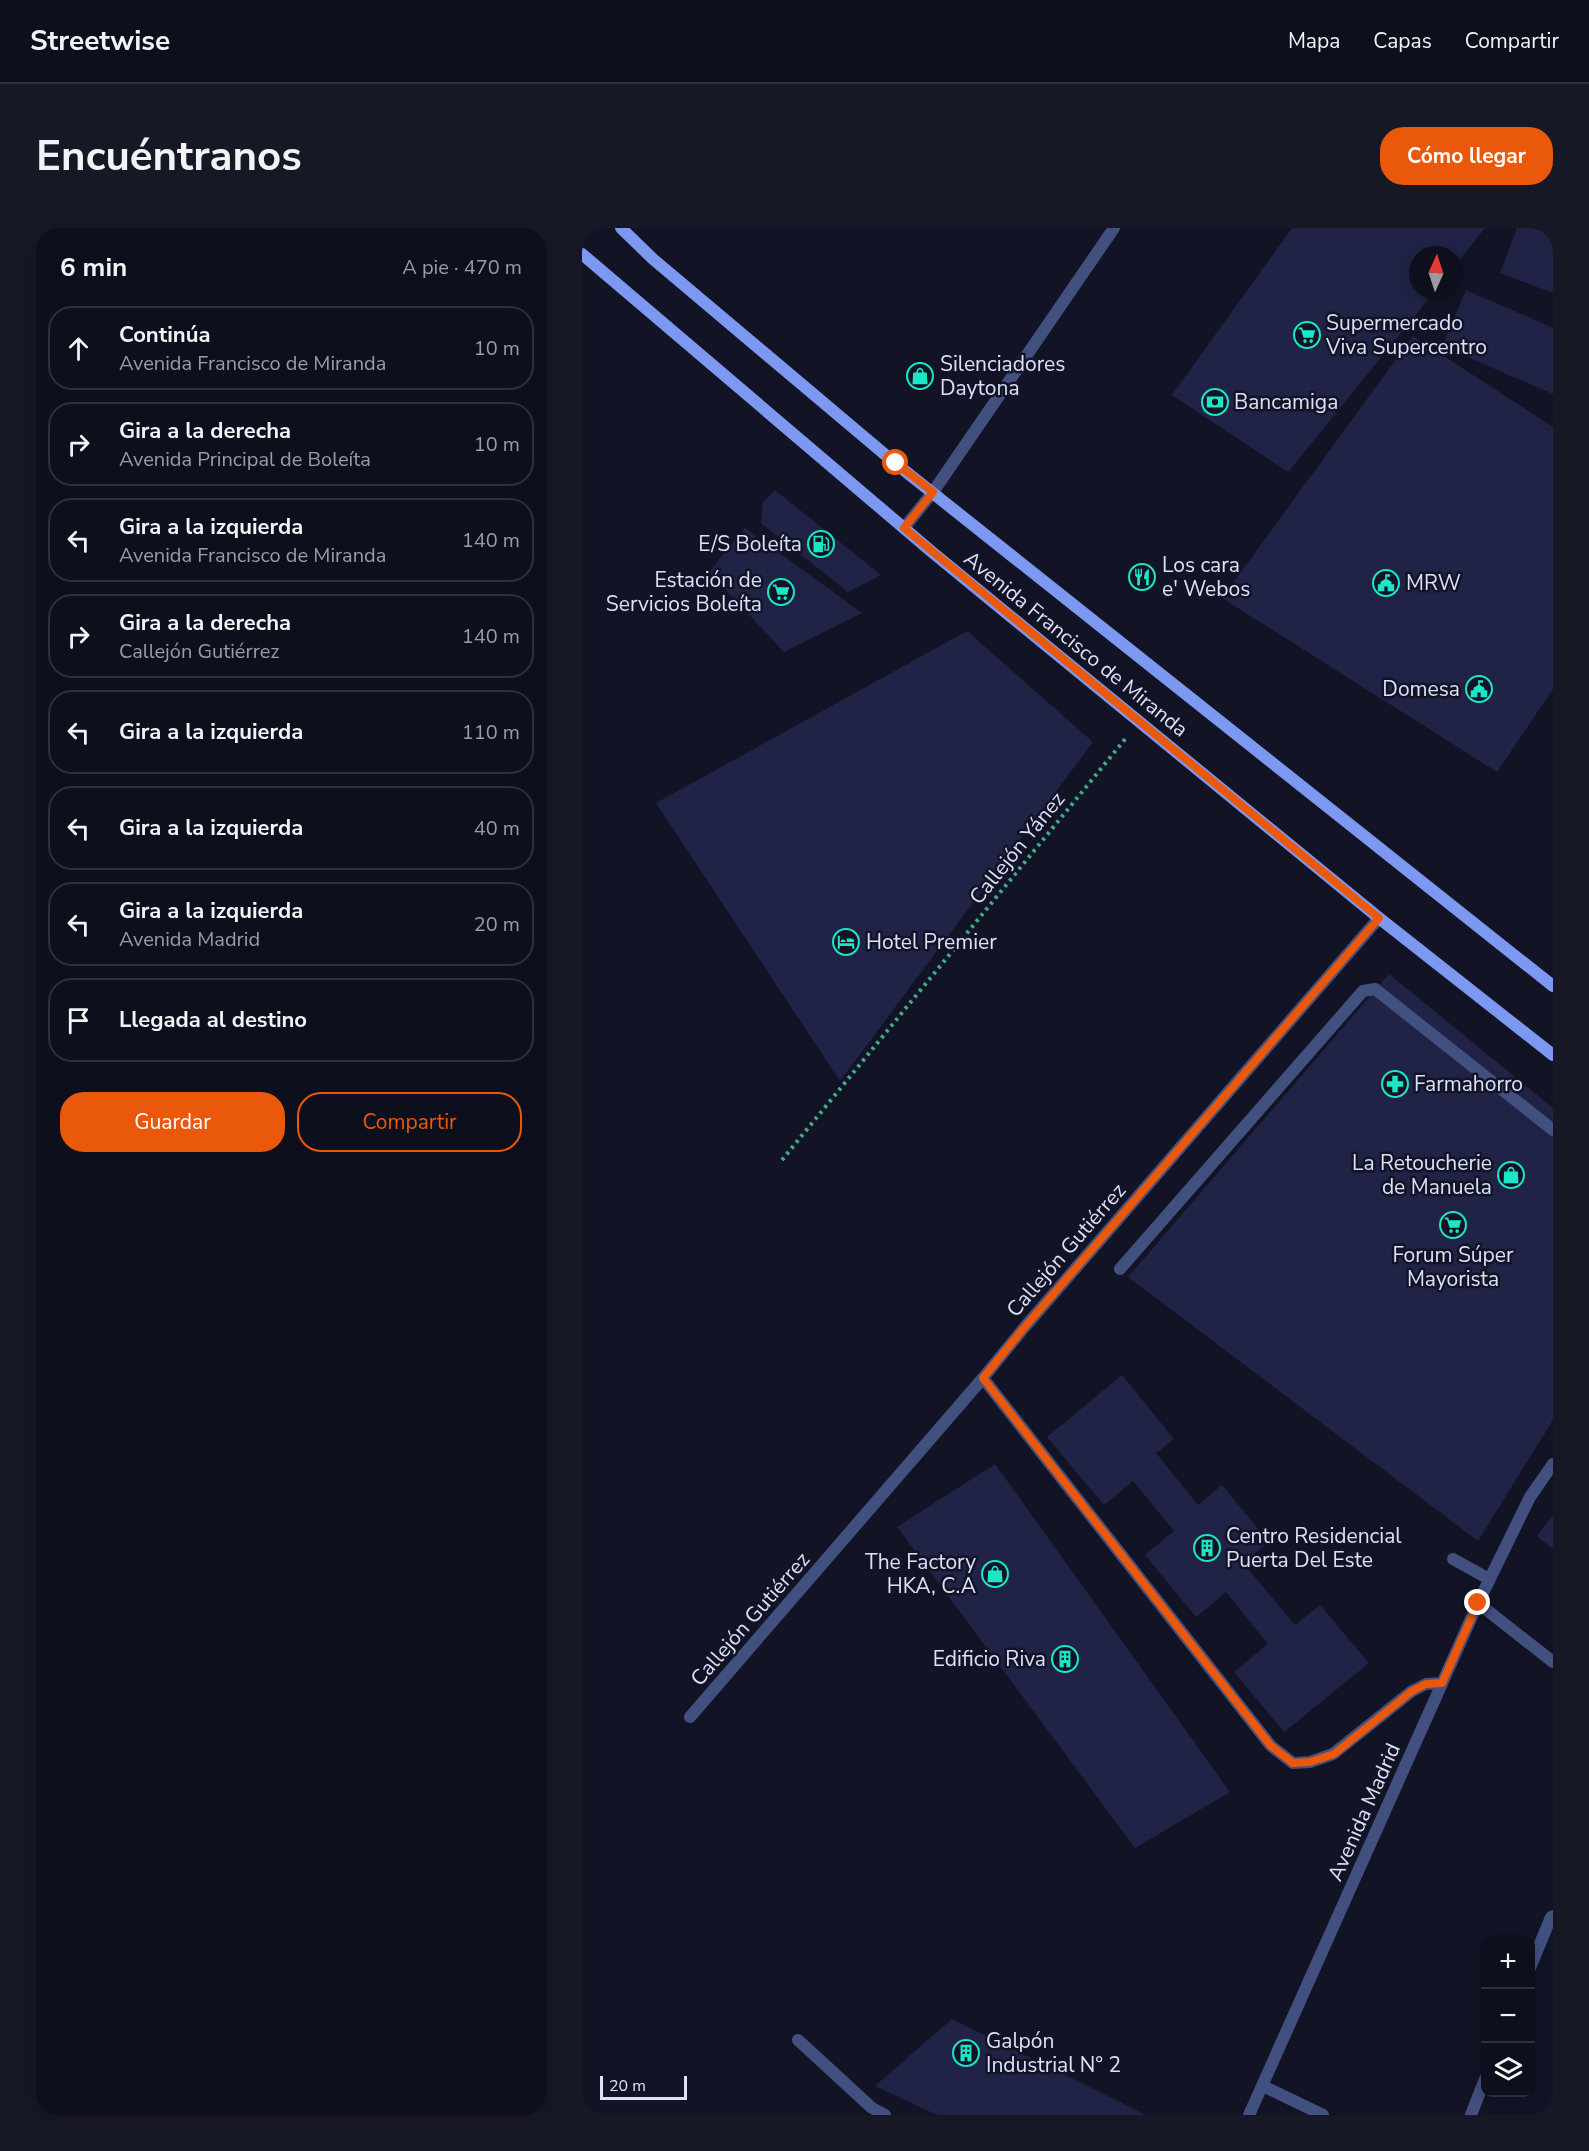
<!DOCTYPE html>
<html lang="es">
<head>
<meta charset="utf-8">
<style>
  body { margin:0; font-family:"Nunito Sans",sans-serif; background:#171825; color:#f1f3f6 }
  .controls { position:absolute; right:18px; bottom:18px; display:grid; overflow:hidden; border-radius:12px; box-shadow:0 3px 15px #0003 }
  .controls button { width:54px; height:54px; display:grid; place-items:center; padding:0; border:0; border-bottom:2px solid #2e2f3b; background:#0e0f1c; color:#f1f3f6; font:30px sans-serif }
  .compass { position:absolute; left:827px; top:18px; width:54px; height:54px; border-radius:50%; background:#0e0f1c; box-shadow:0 3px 15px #0003; rotate:3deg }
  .scale { position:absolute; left:18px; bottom:15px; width:87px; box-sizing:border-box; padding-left:6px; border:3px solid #dbe0fb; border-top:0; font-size:16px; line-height:21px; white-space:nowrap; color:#dbe0fb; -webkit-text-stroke:4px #121426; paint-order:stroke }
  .stop { position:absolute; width:18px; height:18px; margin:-14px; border:4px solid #ea580c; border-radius:50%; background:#fff }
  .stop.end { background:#ea580c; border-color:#fff; box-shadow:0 2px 6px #0008 }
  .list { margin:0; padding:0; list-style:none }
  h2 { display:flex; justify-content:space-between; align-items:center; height:78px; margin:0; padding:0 24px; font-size:26px }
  h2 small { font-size:20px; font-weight:400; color:#9b9ca3 }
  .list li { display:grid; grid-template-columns:39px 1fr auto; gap:18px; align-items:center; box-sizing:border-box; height:84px; margin:0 12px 12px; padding:0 12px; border:2px solid #2e2f3b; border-radius:24px }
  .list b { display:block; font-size:22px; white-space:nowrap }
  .list p { margin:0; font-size:20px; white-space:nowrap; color:#9b9ca3 }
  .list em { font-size:20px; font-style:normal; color:#9b9ca3 }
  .actions { display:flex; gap:12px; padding:18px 24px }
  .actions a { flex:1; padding:14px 0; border:2px solid #ea580c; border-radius:24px; text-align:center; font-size:21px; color:#ea580c }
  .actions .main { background:#ea580c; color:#fff }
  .icon { flex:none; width:33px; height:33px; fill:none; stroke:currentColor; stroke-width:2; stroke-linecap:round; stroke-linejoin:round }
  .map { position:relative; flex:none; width:971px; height:1887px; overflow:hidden; border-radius:24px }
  header { display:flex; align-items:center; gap:36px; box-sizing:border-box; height:84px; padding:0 30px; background:#0e0f1c; border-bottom:2px solid #2e2f3b }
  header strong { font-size:28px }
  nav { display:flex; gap:33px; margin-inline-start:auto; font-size:21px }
  .intro { display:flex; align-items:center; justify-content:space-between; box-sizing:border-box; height:144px; padding:0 36px }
  h1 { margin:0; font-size:42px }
  .button { padding:15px 27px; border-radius:24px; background:#ea580c; color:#fff; font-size:21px; font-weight:700 }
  main { display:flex; gap:36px; padding:0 36px }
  aside { flex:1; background:#0e0f1c; border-radius:24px; box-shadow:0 3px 15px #0003 }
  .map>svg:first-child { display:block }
  .building { fill:#202345 }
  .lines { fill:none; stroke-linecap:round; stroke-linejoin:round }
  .path { stroke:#3dae89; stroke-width:4; stroke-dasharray:3 4.5; stroke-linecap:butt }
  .lane { stroke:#425080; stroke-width:12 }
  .street { stroke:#425080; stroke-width:12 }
  .secondary { stroke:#7c98f1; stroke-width:12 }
  .route { stroke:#ea580c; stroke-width:8 }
  .labels { text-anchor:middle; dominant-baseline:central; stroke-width:5; stroke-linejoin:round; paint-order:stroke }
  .poi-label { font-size:21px; fill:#dbe0fb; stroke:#121426; text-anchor:start }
  .street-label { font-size:21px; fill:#dbe0fb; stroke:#121426 }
</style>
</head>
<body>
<header>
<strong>Streetwise</strong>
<nav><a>Mapa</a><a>Capas</a><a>Compartir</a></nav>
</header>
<div class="intro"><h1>Encuéntranos</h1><a class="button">Cómo llegar</a></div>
<main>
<aside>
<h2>6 min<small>A pie · 470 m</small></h2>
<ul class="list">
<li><svg class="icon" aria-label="ahead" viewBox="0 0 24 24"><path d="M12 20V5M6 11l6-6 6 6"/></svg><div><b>Continúa</b><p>Avenida Francisco de Miranda</p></div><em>10 m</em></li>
<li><svg class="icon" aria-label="right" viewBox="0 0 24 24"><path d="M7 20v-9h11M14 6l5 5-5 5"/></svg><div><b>Gira a la derecha</b><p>Avenida Principal de Boleíta</p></div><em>10 m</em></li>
<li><svg class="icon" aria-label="left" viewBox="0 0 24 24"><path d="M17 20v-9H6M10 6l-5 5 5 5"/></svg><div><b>Gira a la izquierda</b><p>Avenida Francisco de Miranda</p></div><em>140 m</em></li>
<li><svg class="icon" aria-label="right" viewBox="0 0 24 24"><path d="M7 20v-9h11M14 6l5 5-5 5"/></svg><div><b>Gira a la derecha</b><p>Callejón Gutiérrez</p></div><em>140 m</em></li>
<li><svg class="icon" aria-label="left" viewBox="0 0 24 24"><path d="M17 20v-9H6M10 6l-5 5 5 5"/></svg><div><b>Gira a la izquierda</b></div><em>110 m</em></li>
<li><svg class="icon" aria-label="left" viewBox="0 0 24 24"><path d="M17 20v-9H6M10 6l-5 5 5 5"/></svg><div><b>Gira a la izquierda</b></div><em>40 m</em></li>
<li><svg class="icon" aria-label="left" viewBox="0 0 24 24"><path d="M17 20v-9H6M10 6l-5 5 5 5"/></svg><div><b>Gira a la izquierda</b><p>Avenida Madrid</p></div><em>20 m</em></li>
<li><svg class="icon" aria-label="arrive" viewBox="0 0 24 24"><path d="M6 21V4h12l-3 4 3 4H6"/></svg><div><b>Llegada al destino</b></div></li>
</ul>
<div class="actions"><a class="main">Guardar</a><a>Compartir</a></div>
</aside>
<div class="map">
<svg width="971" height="1887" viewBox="0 0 971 1887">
  <rect width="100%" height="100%" fill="#121426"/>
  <g class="building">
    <path d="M710 0H903L872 39V27H836V63H853L706 244 590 167Z"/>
    <path d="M935 0H971V65L918 45Z"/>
    <path d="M884 62 971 100V166L860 118Z"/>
    <path d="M831 108 971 199V461L915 544 640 370Z"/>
    <path d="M193 262 209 275 299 347 266 364 179 295 181 274Z"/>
    <path d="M163 300 280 385 202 424 127 344Z"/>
    <path d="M385 403 511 514 258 853 74 575Z"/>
    <path d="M807 746 971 880V1192L896 1313 546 1049Z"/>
    <path d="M540 1147 592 1211 574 1225 616 1277 640 1257 687 1314 661 1335 713 1397 738 1377 787 1435 702 1504 652 1444 686 1416 644 1364 614 1389 563 1327 592 1303 551 1253 522 1277 465 1209Z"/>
    <path d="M413 1236 648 1564 553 1620 315 1299Z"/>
    <path d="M971 1287V1321L955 1308Z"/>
    <path d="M370 1791 564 1887H355L293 1858Z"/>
  </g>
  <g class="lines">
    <path class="path" d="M200 932 544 510"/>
    <g class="lane">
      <path d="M538 1041 781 763 793 761 971 902"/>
      <path d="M401 1150 689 1518 711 1535 728 1534 751 1526 830 1463 844 1456 860 1455"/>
      <path d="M871 1331 907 1351"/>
      <path d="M896 1375 971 1434"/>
      <path d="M216 1812 290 1880 303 1887"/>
    </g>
    <g class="street">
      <path d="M322 300 351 264 532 0"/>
      <path d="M108 1489 401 1150 441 1101 797 690"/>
      <path d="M948 1740 969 1689 971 1688"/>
      <path d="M681 1858 741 1887"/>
      <path d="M667 1887 896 1375 948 1269 971 1236"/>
      <path d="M889 1887 903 1851"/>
    </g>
    <g class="secondary">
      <path d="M39 0 71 31 313 235 971 758"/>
      <path d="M0 26 350 324 797 690 971 827"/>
    </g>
  </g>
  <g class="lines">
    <path class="route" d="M314 235 351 264 322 300 797 690 441 1101 401 1150 689 1518 711 1535 728 1534 752 1526 830 1463 844 1456 860 1455 896 1375"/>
  </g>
  <defs>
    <symbol id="supermarket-ring" viewBox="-11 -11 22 22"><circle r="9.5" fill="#121426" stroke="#1be7c6" stroke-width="1.5"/><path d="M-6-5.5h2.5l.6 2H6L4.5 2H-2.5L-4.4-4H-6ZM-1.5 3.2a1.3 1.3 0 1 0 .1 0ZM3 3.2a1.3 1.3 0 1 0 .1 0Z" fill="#1be7c6"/></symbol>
    <symbol id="shop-ring" viewBox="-11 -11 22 22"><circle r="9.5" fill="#121426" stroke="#1be7c6" stroke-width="1.5"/><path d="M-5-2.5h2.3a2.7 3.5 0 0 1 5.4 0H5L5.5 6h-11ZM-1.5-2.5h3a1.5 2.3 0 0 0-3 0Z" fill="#1be7c6"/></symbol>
    <symbol id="bank-ring" viewBox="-11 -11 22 22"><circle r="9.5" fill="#121426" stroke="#1be7c6" stroke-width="1.5"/><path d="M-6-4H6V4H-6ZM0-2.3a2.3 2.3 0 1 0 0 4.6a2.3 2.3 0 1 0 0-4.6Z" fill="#1be7c6"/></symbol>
    <symbol id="fuel-ring" viewBox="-11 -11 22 22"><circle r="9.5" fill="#121426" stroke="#1be7c6" stroke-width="1.5"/><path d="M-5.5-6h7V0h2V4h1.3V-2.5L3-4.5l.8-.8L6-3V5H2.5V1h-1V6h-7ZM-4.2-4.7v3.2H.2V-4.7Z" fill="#1be7c6"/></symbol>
    <symbol id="restaurant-ring" viewBox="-11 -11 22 22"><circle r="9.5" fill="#121426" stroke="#1be7c6" stroke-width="1.5"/><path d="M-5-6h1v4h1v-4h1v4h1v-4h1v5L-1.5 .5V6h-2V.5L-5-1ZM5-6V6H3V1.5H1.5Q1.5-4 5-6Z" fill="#1be7c6"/></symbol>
    <symbol id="civic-ring" viewBox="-11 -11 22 22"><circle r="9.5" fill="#121426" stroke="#1be7c6" stroke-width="1.5"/><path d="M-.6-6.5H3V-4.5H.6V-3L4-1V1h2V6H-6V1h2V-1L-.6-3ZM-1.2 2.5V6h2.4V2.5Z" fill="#1be7c6"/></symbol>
    <symbol id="hotel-ring" viewBox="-11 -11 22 22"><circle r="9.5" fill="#121426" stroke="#1be7c6" stroke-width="1.5"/><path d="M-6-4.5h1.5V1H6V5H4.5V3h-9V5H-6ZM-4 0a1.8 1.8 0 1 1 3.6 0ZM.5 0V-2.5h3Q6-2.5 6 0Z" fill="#1be7c6"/></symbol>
    <symbol id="pharmacy-ring" viewBox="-11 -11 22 22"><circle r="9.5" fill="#121426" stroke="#1be7c6" stroke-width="1.5"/><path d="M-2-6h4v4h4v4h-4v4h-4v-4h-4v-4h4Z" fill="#1be7c6"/></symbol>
    <symbol id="building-ring" viewBox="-11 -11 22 22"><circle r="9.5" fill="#121426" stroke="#1be7c6" stroke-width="1.5"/><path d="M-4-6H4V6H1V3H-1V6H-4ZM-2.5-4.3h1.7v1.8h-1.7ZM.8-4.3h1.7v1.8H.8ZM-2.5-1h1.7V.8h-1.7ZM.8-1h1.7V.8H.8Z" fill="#1be7c6"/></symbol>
  </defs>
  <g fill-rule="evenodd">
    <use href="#supermarket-ring" x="710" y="92" width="30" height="30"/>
    <use href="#shop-ring" x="323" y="133" width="30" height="30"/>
    <use href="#bank-ring" x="618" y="159" width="30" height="30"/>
    <use href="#fuel-ring" x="224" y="301" width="30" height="30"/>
    <use href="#restaurant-ring" x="545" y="334" width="30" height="30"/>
    <use href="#civic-ring" x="789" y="340" width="30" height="30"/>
    <use href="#supermarket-ring" x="184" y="349" width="30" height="30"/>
    <use href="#civic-ring" x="882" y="446" width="30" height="30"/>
    <use href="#hotel-ring" x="249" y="699" width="30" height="30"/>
    <use href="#pharmacy-ring" x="798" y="841" width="30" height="30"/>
    <use href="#shop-ring" x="914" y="932" width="30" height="30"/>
    <use href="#supermarket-ring" x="856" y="982" width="30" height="30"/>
    <use href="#building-ring" x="610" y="1305" width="30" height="30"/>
    <use href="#shop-ring" x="398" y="1331" width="30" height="30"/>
    <use href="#building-ring" x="468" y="1416" width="30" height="30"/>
    <use href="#building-ring" x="369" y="1810" width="30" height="30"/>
  </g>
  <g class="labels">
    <g class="poi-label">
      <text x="744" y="95">Supermercado<tspan x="744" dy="24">Viva Supercentro</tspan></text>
      <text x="358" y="136">Silenciadores<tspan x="358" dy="24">Daytona</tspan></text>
      <text x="652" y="174">Bancamiga</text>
      <text x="220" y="316" text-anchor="end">E/S Boleíta</text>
      <text x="580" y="337">Los cara<tspan x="580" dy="24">e' Webos</tspan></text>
      <text x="180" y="352" text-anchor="end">Estación de<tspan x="180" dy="24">Servicios Boleíta</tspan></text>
      <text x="824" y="355">MRW</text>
      <text x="878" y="461" text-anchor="end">Domesa</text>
      <text x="284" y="714">Hotel Premier</text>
      <text x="832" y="856">Farmahorro</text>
      <text x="910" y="935" text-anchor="end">La Retoucherie<tspan x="910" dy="24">de Manuela</tspan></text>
      <text x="871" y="1027" text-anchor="middle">Forum Súper<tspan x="871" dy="24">Mayorista</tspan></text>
      <text x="644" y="1308">Centro Residencial<tspan x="644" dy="24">Puerta Del Este</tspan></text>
      <text x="394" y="1334" text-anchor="end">The Factory<tspan x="394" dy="24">HKA, C.A</tspan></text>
      <text x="464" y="1431" text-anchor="end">Edificio Riva</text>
      <text x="404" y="1813">Galpón<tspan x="404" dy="24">Industrial N° 2</tspan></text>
    </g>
    <g class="street-label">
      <text transform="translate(494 416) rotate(39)">Avenida Francisco de Miranda</text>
      <text transform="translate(435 620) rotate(-51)">Callejón Yánez</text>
      <text transform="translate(484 1022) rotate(-49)">Callejón Gutiérrez</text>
      <text transform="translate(168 1391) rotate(-49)">Callejón Gutiérrez</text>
      <text transform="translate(782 1584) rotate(-66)">Avenida Madrid</text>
    </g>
  </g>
</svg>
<div class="controls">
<button>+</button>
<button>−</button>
<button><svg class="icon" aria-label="layers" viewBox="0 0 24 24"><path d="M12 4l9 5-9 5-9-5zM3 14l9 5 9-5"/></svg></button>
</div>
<svg class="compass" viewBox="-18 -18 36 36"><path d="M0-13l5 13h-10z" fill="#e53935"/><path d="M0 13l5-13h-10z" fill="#9b9ca3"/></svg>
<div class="scale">20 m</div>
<div class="stop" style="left:314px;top:235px"></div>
<div class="stop end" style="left:896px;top:1375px"></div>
</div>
</main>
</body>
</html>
